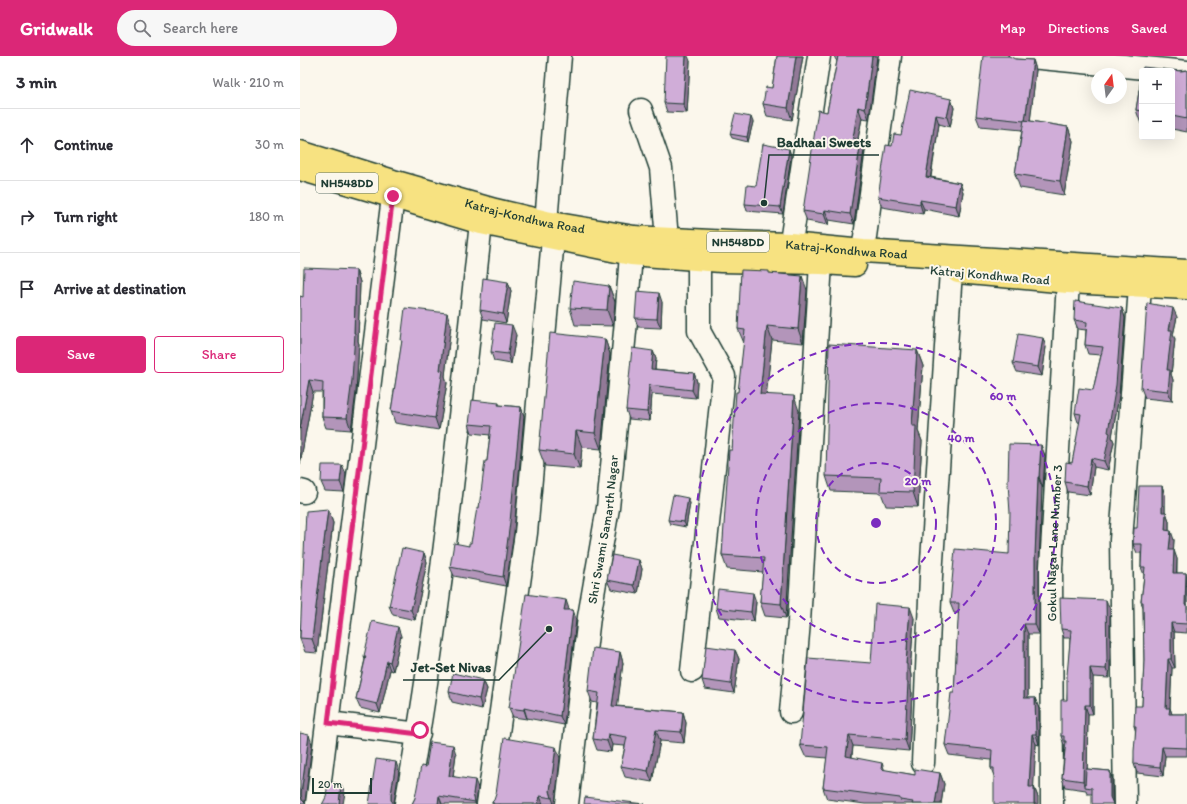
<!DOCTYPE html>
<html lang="en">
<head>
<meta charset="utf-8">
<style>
  body { margin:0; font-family:Itim,sans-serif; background:#f7f7f7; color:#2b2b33 }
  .controls { position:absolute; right:12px; top:12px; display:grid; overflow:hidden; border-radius:4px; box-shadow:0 4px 16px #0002 }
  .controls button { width:36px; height:36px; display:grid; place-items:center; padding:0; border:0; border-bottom:1px solid #e1e1e2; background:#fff; color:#2b2b33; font:20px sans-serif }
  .compass { position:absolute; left:791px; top:12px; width:36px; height:36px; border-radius:50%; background:#fff; box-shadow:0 4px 16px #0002; rotate:14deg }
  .scale { position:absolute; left:12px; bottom:10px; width:60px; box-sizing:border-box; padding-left:4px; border:2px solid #1f3d34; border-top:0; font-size:11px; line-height:14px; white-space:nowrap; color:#1f3d34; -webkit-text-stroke:3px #fbf7ec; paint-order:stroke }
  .stop { position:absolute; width:12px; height:12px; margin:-9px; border:3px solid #db2777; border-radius:50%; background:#fff }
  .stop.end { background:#db2777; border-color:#fff; box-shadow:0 1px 4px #0008 }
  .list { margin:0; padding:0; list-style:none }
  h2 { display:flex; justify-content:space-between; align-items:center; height:52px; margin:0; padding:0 16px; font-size:17px }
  h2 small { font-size:13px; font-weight:400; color:#7c7c81 }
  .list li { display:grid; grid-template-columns:26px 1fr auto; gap:12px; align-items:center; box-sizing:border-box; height:72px; padding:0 16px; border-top:1px solid #e1e1e2 }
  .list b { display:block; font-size:15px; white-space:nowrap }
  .list em { font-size:13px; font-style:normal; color:#7c7c81 }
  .actions { display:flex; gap:8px; padding:12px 16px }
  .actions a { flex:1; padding:9px 0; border:1px solid #db2777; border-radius:4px; text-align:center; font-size:14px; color:#db2777 }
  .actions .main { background:#db2777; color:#fff }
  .icon { flex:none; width:22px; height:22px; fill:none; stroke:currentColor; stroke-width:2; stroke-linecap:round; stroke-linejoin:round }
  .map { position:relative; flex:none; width:887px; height:748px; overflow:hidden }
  header { display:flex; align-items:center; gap:24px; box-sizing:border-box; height:56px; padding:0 20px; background:#db2777; color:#fff }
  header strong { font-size:19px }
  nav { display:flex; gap:22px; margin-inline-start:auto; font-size:14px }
  .search { width:280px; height:36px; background:#f7f7f7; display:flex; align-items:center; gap:10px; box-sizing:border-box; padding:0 14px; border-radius:22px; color:#7c7c81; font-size:15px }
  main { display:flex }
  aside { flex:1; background:#fff }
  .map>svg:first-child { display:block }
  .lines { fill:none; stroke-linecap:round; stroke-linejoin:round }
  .minor-casing { stroke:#1f3d34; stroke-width:25 }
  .highway-casing { stroke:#1f3d34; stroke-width:25 }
  .minor { stroke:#fbf7ec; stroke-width:22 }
  .highway { stroke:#f7e281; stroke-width:22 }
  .wall { fill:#b395ba; stroke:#1f3d34 }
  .shaded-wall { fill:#927997; stroke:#1f3d34 }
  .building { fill:#d0add8; stroke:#1f3d34 }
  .route { stroke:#db2777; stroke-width:5 }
  .ring { fill:none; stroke:#7b2cbf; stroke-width:2; stroke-dasharray:7 5 }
  .labels { text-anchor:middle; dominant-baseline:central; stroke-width:4; stroke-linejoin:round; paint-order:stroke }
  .shield { fill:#fbf7ec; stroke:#61756b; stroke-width:1 }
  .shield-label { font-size:12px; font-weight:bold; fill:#1f3d34 }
  .street-label { font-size:13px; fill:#1f3d34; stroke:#fbf7ec }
  .centre { fill:#7b2cbf; stroke:#fbf7ec; stroke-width:2 }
  .ring-label { font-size:12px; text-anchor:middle; font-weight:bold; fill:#7b2cbf; stroke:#fbf7ec; stroke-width:4; stroke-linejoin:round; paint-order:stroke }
  .leader { fill:none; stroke:#1f3d34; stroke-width:1.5 }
  .callout-dot { fill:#1f3d34; stroke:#fbf7ec; stroke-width:1.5 }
  .callout-label { font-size:14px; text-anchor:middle; font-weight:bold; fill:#1f3d34; stroke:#fbf7ec; stroke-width:4; stroke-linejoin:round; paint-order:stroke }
</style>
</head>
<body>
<header>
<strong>Gridwalk</strong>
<div class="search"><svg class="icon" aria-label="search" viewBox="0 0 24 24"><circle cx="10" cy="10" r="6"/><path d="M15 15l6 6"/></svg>Search here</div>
<nav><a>Map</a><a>Directions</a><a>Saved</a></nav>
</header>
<main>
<aside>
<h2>3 min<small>Walk · 210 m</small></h2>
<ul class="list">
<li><svg class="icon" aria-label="ahead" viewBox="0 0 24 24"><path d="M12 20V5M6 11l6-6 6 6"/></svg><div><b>Continue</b></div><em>30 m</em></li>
<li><svg class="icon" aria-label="right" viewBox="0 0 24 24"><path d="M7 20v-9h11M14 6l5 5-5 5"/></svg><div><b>Turn right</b></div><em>180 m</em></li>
<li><svg class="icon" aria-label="arrive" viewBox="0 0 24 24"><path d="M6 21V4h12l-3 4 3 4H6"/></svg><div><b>Arrive at destination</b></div></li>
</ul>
<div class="actions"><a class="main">Save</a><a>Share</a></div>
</aside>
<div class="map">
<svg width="887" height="748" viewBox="0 0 887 748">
  <rect width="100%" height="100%" fill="#fbf7ec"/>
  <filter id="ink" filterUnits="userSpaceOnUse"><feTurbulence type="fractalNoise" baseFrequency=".025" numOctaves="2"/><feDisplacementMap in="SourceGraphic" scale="8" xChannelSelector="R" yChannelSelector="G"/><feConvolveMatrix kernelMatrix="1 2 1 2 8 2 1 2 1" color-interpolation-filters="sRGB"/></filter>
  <g filter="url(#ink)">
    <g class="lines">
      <defs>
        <g id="minor">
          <path d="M720 0 887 16"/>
          <path d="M341 54 361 112 367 183"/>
          <path d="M246 166 260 0"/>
          <path d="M563 195 590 0"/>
          <path d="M488 206 519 0"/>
          <path d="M0 435 4 436"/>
          <path d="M392 615 424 320 399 275V203"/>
          <path d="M491 656 499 566 521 207"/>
          <path d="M28 667 119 678"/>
          <path d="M623 707 631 520 651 215"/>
          <path d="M17 748 93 141"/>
          <path d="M106 748C141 556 160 361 181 167"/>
          <path d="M188 748 226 477 253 183"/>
          <path id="s1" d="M267 748 289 561 308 452 326 265 331 198"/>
          <path id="s2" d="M752 748 751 511 768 226"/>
          <path d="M825 748 821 484 840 231"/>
        </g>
        <g id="highway">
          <path id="s3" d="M0 96 93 125 195 154 246 166 334 181 430 186 490 188 563 195 887 215"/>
          <path d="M0 113 181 167 331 198 421 205 521 207 555 209"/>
          <path d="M658 216 768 226 887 232"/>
        </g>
      </defs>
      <use href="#minor" class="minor-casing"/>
      <use href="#highway" class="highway-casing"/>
      <use href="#minor" class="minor"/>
      <use href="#highway" class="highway"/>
    </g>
    <g class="wall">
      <path d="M477 0H503L492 64 467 60 463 48 472 32Z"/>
      <path d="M534 0H577L569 63 562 62 558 83 561 84 564 94 554 168 529 164 528 169 507 165 503 155 527 56 537 5 536 4Z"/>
      <path d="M715 3 733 4 736 14 730 65 768 71 773 85 764 139 720 132 715 118 722 74 680 70 676 60Z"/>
      <path d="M390 5 387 57 367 56 364 47Z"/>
      <path d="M887 14V76L872 73V15Z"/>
      <path d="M842 17V68H841L836 54Z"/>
      <path d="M651 43 654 52 650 71 639 68 631 121 660 127 663 136 659 160 624 153 623 158 582 151 578 141 592 90 601 79Z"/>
      <path d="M453 66 448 86 432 82 430 78Z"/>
      <path d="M489 93 491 100 483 158 447 155 445 148 456 130Z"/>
      <path d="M56 214 60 226 58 285 59 288 56 336 51 374 26 372 22 361V336H13L0 408 3 241Z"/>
      <path d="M470 217 507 234 503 287 472 284 466 338 499 355 486 562 465 560 460 546 463 516 427 513 422 499 432 394 444 287 438 273Z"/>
      <path d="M208 226 211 235 206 267 183 263 180 254Z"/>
      <path d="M309 230 315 246 313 270 275 269 270 252Z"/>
      <path d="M362 246 361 272 338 271 335 262Z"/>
      <path d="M822 252 825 262 819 339 812 381 814 386 808 414 794 411 790 439 768 436 765 426 772 407 780 367 778 366 775 357 793 334 801 299 788 298 785 289 786 274 778 273 774 264Z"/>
      <path d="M877 261 873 279 875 283 871 318 873 324 872 345 845 342 841 332Z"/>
      <path d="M151 269 145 320 147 327 139 374 95 367 91 355 102 286 101 284Z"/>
      <path d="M216 279 211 308 194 305 191 296Z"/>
      <path d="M305 283 310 298 301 393 282 391 280 413 245 410 239 394Z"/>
      <path d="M746 291 742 320 717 316 713 307Z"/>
      <path d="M617 294 623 310 618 375 622 385 618 451 586 450 581 437 531 435 526 420Z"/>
      <path d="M353 295 356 303 355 313 394 317 397 326 396 342 352 338 350 365 329 363 326 354Z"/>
      <path d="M199 347V349L221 351 224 360 214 476 206 530 154 520 150 511 171 487 179 452 187 405 190 379 172 377 169 368Z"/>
      <path d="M741 389 745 400 743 432 742 431 739 510V578H728V642H735L739 653V689L736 688 733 731H734L738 741 694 720 691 712V704L649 699 645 689 654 637 659 557H654L650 547 709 498Z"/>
      <path d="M42 409 46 418 44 436 25 435 21 426Z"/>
      <path d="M862 430 865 439V456H866L869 465V475L874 484 873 494 877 503V517H886L887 520V577L874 576 875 612H872L870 652 872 658H887V700H865L863 720 837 717 834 708 836 676 834 670 842 650 844 606V604L843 551 841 546 844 519 841 511V497H837L833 488 837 472Z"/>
      <path d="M390 447 386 471 370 468 368 464Z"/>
      <path d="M28 453 33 467 17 597 5 596 0 583V573Z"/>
      <path d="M124 497 127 506 115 564 93 559 89 550Z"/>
      <path d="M339 504 342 513 338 538 311 533 307 524Z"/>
      <path d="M456 546 454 565 419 561 416 552Z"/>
      <path d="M269 553V554H273L276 564 264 669 227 662V663L213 661 209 652Z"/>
      <path d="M810 553V612L809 622 793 621V658H788L787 713 810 715 812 722 813 748 792 738H787L786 734 765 731 762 722 765 689H764L761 680 767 644 770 582H764L761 573Z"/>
      <path d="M614 562 610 615 611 619V634L612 637 609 695 553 690 552 701 584 714 615 719 640 717 644 728 641 748H565L527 743 523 732 527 702 505 700 500 689 571 607Z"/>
      <path d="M101 580 93 615 90 614 80 657 60 652 56 643 65 603 64 600Z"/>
      <path d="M435 594 439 603 434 637 405 633 402 624Z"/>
      <path d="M320 596 323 607 317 650 383 656 386 667 384 687 360 685 352 726 325 721 321 710 325 690 312 689 311 696 297 694 293 683 297 647 292 646 288 635Z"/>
      <path d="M183 624 187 633 182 653 152 646 149 636Z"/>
      <path d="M156 698 153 720 178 732 176 746V748H112L115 742 126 711Z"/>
      <path d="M260 702 255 748H192V746Z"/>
    </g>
    <g class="shaded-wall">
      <path d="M386 0H388L390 5 387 57 383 48Z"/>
      <path d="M496 0H503L492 64 488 52Z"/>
      <path d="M572 0H577L569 63 565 53Z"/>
      <path d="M733 4 736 14 729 75 725 65Z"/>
      <path d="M651 43 654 52 650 71 647 61Z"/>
      <path d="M558 51 562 62 556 93 553 82Z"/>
      <path d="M636 59 639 68 629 130 626 121Z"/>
      <path d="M451 61 453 66 448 86 447 81Z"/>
      <path d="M768 71 773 85 764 139 760 125Z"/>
      <path d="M561 84 564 94 554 168 550 158Z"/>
      <path d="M489 93 491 100 483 158 480 151Z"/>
      <path d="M660 127 663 136 659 160 656 150Z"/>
      <path d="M620 144 624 153 623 158 620 148Z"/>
      <path d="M525 154 529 164 528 169 524 158Z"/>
      <path d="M56 214 60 226 58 285 59 288 56 336 51 374 47 362 54 277Z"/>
      <path d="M502 220 507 234 503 287 498 273Z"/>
      <path d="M208 226 211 235 206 267 203 258Z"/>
      <path d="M309 230 315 246 313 270 307 254Z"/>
      <path d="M359 237 362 246 361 272 357 263Z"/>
      <path d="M822 252 825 262 819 339 812 381 814 386 808 414 804 405Z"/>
      <path d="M873 252 877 261 873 279 875 283 871 318 873 324 872 345 868 335 867 314 869 274Z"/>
      <path d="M147 257 151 269 145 320 147 327 139 374 135 362 140 314Z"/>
      <path d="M212 269 216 279 211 308 208 298Z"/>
      <path d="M467 270 472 284 465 352 460 338Z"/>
      <path d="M743 282 746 291 742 320 738 311Z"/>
      <path d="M305 283 310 298 301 393 295 377Z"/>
      <path d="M617 294 623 310 618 375 622 385 618 451 613 436 612 370Z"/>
      <path d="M353 295 356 303 354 321 351 313Z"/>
      <path d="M394 317 397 326 396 342 392 334Z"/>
      <path d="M9 324 13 336 0 408V373Z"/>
      <path d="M349 329 352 338 350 365 347 356Z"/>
      <path d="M494 340 499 355 486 562 481 548Z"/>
      <path d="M221 351 224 360 214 476 206 530 203 521Z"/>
      <path d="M276 375 282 391 280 413 274 398Z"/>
      <path d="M741 389 745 400 743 432 739 421Z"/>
      <path d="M791 402 794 411 790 439 787 430Z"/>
      <path d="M42 409 46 418 44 436 40 426Z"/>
      <path d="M738 421 742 431 739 510V578L735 568V500Z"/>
      <path d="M862 430 865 439V465L862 456Z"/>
      <path d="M388 442 390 447 386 471 384 466Z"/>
      <path d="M28 453 33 467 17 597 12 583Z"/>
      <path d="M866 456 869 465V483L865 474Z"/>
      <path d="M871 475 874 484 873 503 869 494Z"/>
      <path d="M874 494 877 503 876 526 873 517Z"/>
      <path d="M124 497 127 506 115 564 111 554Z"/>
      <path d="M339 504 342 513 338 538 334 529Z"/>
      <path d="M886 517 887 520V553L885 549Z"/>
      <path d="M453 537 456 546 454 565 451 556Z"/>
      <path d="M266 544 269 553 268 563 264 554Z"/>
      <path d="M806 544 810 553V612L809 622 806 613Z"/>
      <path d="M610 551 614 562 610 615 611 619V634L612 637 609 695 605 684 606 608Z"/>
      <path d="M273 554 276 564 264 669 260 660Z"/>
      <path d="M871 567 874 576 875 612 871 603Z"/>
      <path d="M724 568 728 578V652L724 642Z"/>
      <path d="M98 571 101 580 93 615 90 606Z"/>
      <path d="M435 594 439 603 434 637 431 628Z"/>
      <path d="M320 596 323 607 316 661 312 650Z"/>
      <path d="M868 603 872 612 870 652 873 661V667L866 652Z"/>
      <path d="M87 605 90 614 80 657 77 648Z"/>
      <path d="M790 612 793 621V658L790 649Z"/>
      <path d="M183 624 187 633 182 653 179 643Z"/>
      <path d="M735 642 739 653V689L736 678Z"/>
      <path d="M785 649 788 658 787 731H786L783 725Z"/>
      <path d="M224 652 227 662V663L224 654Z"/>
      <path d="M383 656 386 667 384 687 381 676Z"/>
      <path d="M356 674 360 685 352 726 348 715Z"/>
      <path d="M308 678 312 689 311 696 307 685Z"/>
      <path d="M732 678 736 688 733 741 729 731Z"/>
      <path d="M9 679 12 688 5 746 2 744 1 738Z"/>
      <path d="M549 679 553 690 550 711 546 700Z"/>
      <path d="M153 689 156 698 152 728 149 720Z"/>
      <path d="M256 691 260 702 255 748H254L252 742 250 735Z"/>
      <path d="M862 691 865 700 863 720 860 711Z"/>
      <path d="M96 706 99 715 94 746V748L91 744V738Z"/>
      <path d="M582 707 586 718 581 713Z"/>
      <path d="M810 715 812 722V748L810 741Z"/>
      <path d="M640 717 644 728 641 748H635Z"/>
      <path d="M175 724 178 732 176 746V748H175V746L173 738Z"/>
      <path d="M41 728 45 737 43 748H39Z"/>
      <path d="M734 731 738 741V748H734Z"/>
      <path d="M139 740 142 748H138Z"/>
      <path d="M240 740 243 748H238Z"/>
    </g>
    <g class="building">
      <path d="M366 0H386L383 48 364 47Z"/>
      <path d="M477 0H496L488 52 463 48 466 31 472 32Z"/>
      <path d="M538 0H572L565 53 558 51 553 82 561 84 550 158 525 154 524 158 503 155 518 54 527 56Z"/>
      <path d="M683 0H709L715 3 733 4 725 65 724 64V65L676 60Z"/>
      <path d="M843 11 881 15 887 14V63L872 60V15H842Z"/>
      <path d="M842 17V55L836 54Z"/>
      <path d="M610 34 651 43 647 61 636 59 626 121 660 127 656 150 620 144V148L578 141 586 89 592 90 594 78 601 79Z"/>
      <path d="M435 58 451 61 447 81 430 78Z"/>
      <path d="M724 64 768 71 760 125 715 118Z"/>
      <path d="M463 88 489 93 480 151 445 148 447 129 456 130Z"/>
      <path d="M4 212 56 214 54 277H55L52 324 47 362 22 361 23 326 9 324 0 373V240L3 241Z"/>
      <path d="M441 214 469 215V217L502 220 498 273 467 270 460 338 494 340 481 548 460 546 464 502 422 499 429 394H432L436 336H438L445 274 438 273Z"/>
      <path d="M183 222 208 226 203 258 180 254Z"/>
      <path d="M273 225 309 230 307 254 270 252Z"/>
      <path d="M337 235 359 237 357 263 335 262Z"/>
      <path d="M775 245 822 252 816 329 808 376 810 377 804 405 791 402 787 430 765 426 766 406 772 407 781 358 775 357 779 332 793 334 803 291 785 289 787 266 774 264Z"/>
      <path d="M847 247 873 252 869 274H872L867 314H870L868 335 841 332Z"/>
      <path d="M105 252 147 257 140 314 143 315 135 362 91 355 102 284H101Z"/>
      <path d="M195 267 212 269 208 298 191 296Z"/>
      <path d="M250 277 305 283 295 377 276 375 274 398 239 394Z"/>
      <path d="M718 278 743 282 738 311 713 307Z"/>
      <path d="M529 288 617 294 612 370H616L613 436 580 435 581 422 526 420Z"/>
      <path d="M332 292 353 295 351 313 394 317 392 334 349 329 347 356 326 354Z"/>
      <path d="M172 344 199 347 198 349 221 351 210 466 203 521 150 511 154 487 169 490V487H171L177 452H179L185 405H187L191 370 169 368Z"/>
      <path d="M709 388 741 389 739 421H738L735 500V568H724V642H735L736 678H732L729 731H734V748H694V712H691L692 694 645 689 651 637H654L659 547H650L655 493 709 498 710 457 708 427Z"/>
      <path d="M22 409H42L40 426H21Z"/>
      <path d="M839 430H862V456H866L865 474 871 475 869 494H874L873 517H886L885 549H887V568L871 567V603H868L866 652H870L869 658H887V692L862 691 860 711 834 708V695L836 670H834L835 650H842L844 604 843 546H841L845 511H841L842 488H833L834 472H837Z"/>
      <path d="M373 439 388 442 384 466 368 464Z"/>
      <path d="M28 453 12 583 0 582 6 455Z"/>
      <path d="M102 492 124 497 111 554 89 550Z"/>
      <path d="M312 499 339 504 334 529 307 524Z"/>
      <path d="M418 533 453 537 451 556 416 552Z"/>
      <path d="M226 538 266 544 264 554H273L260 660 224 652V654L209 652Z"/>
      <path d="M760 542 806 544 807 603 806 613 790 612V649H785L783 725 762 722 766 685H764V680H761V644H767V619L771 574 761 573Z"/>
      <path d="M575 548 610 551 606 608H607V626H608L605 684 549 679 546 700 582 707 581 713 615 719V713L640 717 635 748H612L613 746 600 744V742L523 732 528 691 500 689 508 602 571 607Z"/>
      <path d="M72 565 98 571 90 606 87 605 77 648 56 643 66 600H64Z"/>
      <path d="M406 590 435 594 431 628 402 624Z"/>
      <path d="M293 592 320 596 312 650 383 656 381 676 356 674 348 715 321 710 327 681 308 678 307 685 293 683 299 637 288 635Z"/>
      <path d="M153 617 183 624 179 643 149 636Z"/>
      <path d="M0 677 9 679 1 738 2 744 6 748H0Z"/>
      <path d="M204 682 256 691 250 735 252 742 240 740 238 748H193V746H192L194 744 196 738Z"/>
      <path d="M130 686 153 689 149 720 175 724 173 738 175 746 139 740 138 748H112L115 742 121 710 126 711Z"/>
      <path d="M76 703 96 706 91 738V744L94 748H69Z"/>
      <path d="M786 713 810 715V741L813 748H792V732L785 731Z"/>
      <path d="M28 726 41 728 39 748H22L23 747 26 741Z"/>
      <path d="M285 741 344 748H284Z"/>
    </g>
  </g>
  <g class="lines" filter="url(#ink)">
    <path class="route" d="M93 140 28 667 119 678 120 674"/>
  </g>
  <g class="ring">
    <circle cx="576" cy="467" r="60"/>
    <circle cx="576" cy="467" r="120"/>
    <circle cx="576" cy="467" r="180"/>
  </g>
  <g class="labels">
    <g class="shield">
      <rect x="16" y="117" width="62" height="20" rx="3"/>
      <rect x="407" y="176" width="62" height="20" rx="3"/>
    </g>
    <g class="shield-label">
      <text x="47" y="127">NH548DD</text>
      <text x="438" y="186">NH548DD</text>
    </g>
    <g class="street-label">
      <text stroke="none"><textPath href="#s3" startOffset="234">Katraj-Kondhwa Road</textPath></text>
      <text stroke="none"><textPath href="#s3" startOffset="558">Katraj-Kondhwa Road</textPath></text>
      <text transform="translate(690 219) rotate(5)">Katraj Kondhwa Road</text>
      <text stroke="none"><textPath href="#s1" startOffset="277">Shri Swami Samarth Nagar</textPath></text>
      <text stroke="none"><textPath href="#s2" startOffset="261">Gokul Nagar Lane Number 3</textPath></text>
    </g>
  </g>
  <circle cx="576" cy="467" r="6" class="centre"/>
  <g class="ring-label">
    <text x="703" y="344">60 m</text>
    <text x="661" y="386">40 m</text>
    <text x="618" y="429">20 m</text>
  </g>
  <path class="leader" d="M464 147L469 99H579M249 573L199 624H103"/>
  <g class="callout-dot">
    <circle cx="464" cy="147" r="4"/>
    <circle cx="249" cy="573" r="4"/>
  </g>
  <g class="callout-label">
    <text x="524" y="91">Badhaai Sweets</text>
    <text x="151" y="616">Jet-Set Nivas</text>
  </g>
</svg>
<div class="controls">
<button>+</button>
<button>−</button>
</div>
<svg class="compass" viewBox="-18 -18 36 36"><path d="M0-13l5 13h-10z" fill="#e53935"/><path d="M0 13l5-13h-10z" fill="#7c7c81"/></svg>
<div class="scale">20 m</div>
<div class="stop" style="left:120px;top:674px"></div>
<div class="stop end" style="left:93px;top:140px"></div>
</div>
</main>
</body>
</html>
